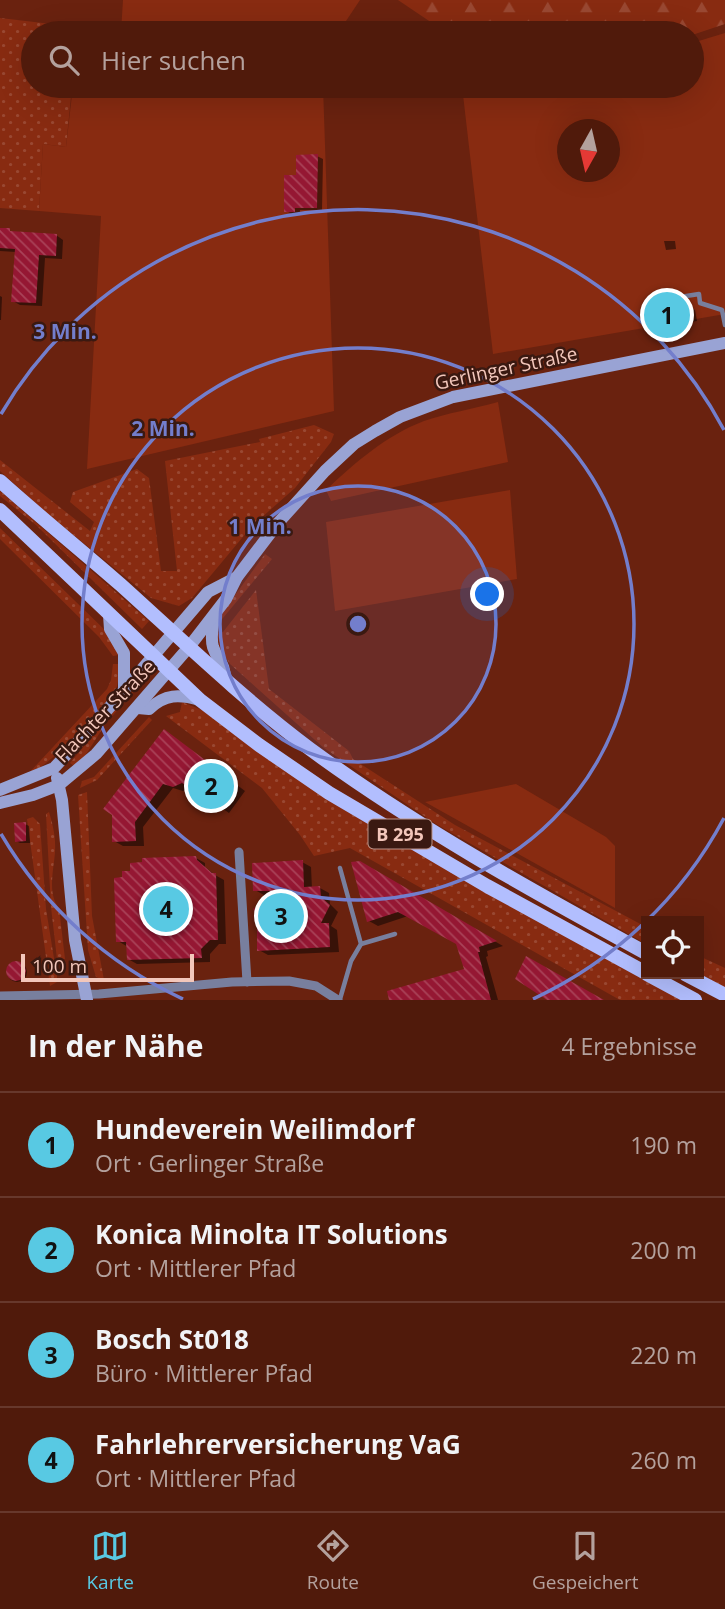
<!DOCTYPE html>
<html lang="de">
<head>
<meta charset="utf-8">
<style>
  body { margin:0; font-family:"Open Sans",sans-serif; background:#5a2719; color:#f1f3f6 }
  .controls { position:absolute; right:21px; bottom:21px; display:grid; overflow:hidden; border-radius:0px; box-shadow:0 7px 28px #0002 }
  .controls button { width:63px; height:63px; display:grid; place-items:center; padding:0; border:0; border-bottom:2px solid #67382c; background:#501a0b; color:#f1f3f6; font:35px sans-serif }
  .compass { position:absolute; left:557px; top:119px; width:63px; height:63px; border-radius:50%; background:#501a0b; box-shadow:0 7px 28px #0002; rotate:188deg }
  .scale { position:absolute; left:21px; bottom:18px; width:173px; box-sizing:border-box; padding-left:7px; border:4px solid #f3c7bb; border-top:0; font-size:19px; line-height:24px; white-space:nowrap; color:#f3c7bb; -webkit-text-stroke:5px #3a1911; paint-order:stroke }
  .you { position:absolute; left:488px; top:595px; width:24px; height:24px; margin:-18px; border:5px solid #fff; border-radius:50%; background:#1a73e8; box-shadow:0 0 0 10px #1a73e833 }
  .badge { display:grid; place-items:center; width:46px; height:46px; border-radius:50%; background:#58c9e3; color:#111; font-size:23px; font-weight:700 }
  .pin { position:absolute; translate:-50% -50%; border:4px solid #fff; box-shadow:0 2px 7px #0006 }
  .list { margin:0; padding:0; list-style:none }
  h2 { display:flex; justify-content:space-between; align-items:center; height:91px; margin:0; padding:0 28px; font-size:30px }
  h2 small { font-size:23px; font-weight:400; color:#b4a19d }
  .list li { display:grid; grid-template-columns:46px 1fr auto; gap:21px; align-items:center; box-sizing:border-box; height:105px; padding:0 28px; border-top:2px solid #67382c }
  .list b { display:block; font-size:26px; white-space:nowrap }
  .list p { margin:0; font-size:23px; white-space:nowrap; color:#b4a19d }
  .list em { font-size:23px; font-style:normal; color:#b4a19d }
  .icon { flex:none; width:38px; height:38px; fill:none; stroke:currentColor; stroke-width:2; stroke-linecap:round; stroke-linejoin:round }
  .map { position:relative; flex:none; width:725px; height:1000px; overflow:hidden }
  .search { position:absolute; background:#501a0b; box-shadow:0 7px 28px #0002; left:21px; right:21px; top:21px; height:77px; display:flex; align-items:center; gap:18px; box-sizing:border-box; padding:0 24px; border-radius:38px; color:#b4a19d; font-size:26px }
  .sheet { height:511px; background:#501a0b }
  nav { display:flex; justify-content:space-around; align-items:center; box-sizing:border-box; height:98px; border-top:2px solid #67382c; background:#501a0b; font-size:19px; color:#b4a19d }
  nav a { display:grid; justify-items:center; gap:4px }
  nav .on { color:#58c9e3 }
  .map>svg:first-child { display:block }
  .grass { fill:url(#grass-dots) }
  .forest { fill:url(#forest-firs) }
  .garden { fill:#882b11; fill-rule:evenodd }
  .shadow { fill:#0007 }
  .building { fill:url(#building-back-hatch) }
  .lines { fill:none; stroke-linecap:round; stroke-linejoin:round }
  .service { stroke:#787f9e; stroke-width:4.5 }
  .minor { stroke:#787f9e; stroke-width:9 }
  .secondary { stroke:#99a3d4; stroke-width:12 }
  .primary { stroke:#b2befe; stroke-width:14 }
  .ring { fill:none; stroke:#737ecc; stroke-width:3.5 }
  .labels { text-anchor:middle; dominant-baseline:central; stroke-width:5; stroke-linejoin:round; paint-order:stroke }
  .shield { fill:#3a1911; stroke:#bc9388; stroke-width:2 }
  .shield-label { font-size:18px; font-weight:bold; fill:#f3c7bb }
  .street-label { font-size:19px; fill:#f3c7bb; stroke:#3a1911 }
  .centre { fill:#737ecc; stroke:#3a1911; stroke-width:3.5 }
  .ring-label { font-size:21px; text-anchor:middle; font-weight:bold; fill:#737ecc; stroke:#3a1911; stroke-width:5; stroke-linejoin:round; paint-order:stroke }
</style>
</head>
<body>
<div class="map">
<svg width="725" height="1000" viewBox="0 0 725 1000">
  <defs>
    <pattern id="grass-dots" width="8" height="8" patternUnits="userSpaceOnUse" patternTransform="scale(1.75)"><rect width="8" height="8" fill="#882b11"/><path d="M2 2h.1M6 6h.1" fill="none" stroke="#994832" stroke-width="1.8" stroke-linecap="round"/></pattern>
    <pattern id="forest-firs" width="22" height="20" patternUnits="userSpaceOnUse" patternTransform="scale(1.75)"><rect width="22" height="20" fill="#882b11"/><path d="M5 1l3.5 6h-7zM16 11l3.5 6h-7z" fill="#994832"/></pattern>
    <pattern id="building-back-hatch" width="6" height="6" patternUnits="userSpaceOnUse" patternTransform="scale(1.75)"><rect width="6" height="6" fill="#951733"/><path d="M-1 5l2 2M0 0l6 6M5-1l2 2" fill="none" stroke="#a94258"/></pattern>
  </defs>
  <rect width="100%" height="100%" fill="#6a220f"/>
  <g class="grass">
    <path d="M0 18 77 27V33H33V86H72L66 147 43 144 39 211 0 208Z"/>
    <path d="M314 425 334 434 331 442 295 488 252 526 192 598 179 606 151 598 48 514 0 471V460L90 531 94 522 70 502 73 492 137 469 149 478 161 571H177L165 461 260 442 259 439Z"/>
    <path d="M0 491 149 621 142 629 36 525 0 496Z"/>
    <path d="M0 528 110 635 119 655 113 656 99 637 0 539Z"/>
    <path d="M265 554 272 559 218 624 222 613Z"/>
    <path d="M256 590 269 689 349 751 353 759 455 825 646 927V944L436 824 324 748 230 664 220 649 217 633 223 632Z"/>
    <path d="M113 664H119C118 671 119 680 117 686 110 705 48 768 28 774L107 689 111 680Z"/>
    <path d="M144 675 147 677 106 723 85 756 74 766 70 763Z"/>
    <path d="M182 702 202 710 278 766 346 811 684 1000H620L350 848 314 856 300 835 262 788 166 716 180 712Z"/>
    <path d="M149 717 152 720 97 780 80 788 82 781 94 777Z"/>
    <path d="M87 792 92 916 104 980 96 977 88 950 78 795Z"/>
    <path d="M49 812C53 825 56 838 55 852 54 868 47 894 59 908L65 959H57L51 907 46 814Z"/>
    <path d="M33 817 40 824 46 909 57 977V982L50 986 27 819Z"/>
    <path d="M699 956 725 968V988L699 973Z"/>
  </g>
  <path class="forest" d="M398 0H725V24L692 35 447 33Z"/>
  <g class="garden">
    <path d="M123 0H360L338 33H78L79 27 121 32Z"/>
    <path d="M725 33V314L493 354 462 86H692V43ZM568 130H610V172H568Z"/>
    <path d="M73 86H323L334 411 87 469 101 216 39 211 43 144 66 147Z"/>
    <path d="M498 402 508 462 331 501 326 490C356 462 385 436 424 421 447 413 473 409 498 402Z"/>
    <path d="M510 490 517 579 335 611 326 522Z"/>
    <path d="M516 784 606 837 615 846V908L425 802Z"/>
  </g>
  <g class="shadow">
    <path d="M317 156 323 159 322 210H300V214H292L286 211 298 177Z"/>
    <path d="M0 231 56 235 63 240 62 259 45 258 42 306 20 305 13 301 16 252 0 251Z"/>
    <path d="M664 241H675L676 249 666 250Z"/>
    <path d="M0 296 2 297 1 320H0Z"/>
    <path d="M689 306 695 310 697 321 653 328 647 324Z"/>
    <path d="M173 737 245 791 229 813 191 787 183 791 173 788 143 827 144 846H123L114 841Z"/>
    <path d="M25 824 29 826 30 843H20L16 841Z"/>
    <path d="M196 858 205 863V867L215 875 224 880 226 944H219L210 954V962L137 964 128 959V947L118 941Z"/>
    <path d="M302 862 311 867 312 889 320 888 329 893 330 904 338 912 331 926 337 930 339 952 268 955 259 950 276 895H264L255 890Z"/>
    <path d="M359 863 503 946 487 951 488 956 486 957 498 1000H391L466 970 458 943 408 916 378 926 369 921Z"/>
    <circle cx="17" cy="972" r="10"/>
  </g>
  <g class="building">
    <path d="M318 154 317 208H295V212H284V175H296V155Z"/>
    <path d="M0 228H10V231L57 234 56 256 39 255 36 303 11 302 15 249 0 248Z"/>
    <path d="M689 305 691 318 645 325 643 313Z"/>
    <path d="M164 729 237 784 219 810 182 783 173 787 163 784 135 822 136 841 112 842V815L103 809Z"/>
    <path d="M26 822V841L15 842 14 823Z"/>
    <path d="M196 856 197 860 212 873H216L218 940H210L201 949 202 958 127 960 126 942H116L114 878 122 877V871H130V863L142 862V858Z"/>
    <path d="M303 860 304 887 320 886 321 897 330 905 321 923H329L330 947 257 951V913L253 909 279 891H253L252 863Z"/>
    <path d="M360 861 497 941 479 947 480 952H478L491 1000H389L387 991 464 969 456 944 398 912 367 922 351 862Z"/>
    <path d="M526 956 604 1000H547L515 979Z"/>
    <circle cx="16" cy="971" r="10"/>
  </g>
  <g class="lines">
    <g class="service">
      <path d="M680 297 699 294 700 303 722 310 725 325"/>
      <path d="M361 944 395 934"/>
      <path d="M340 999 351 961 361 944 340 868"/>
    </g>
    <g class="minor">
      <path d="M239 852 247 982"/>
      <path d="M0 996 99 994 232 982 289 981 316 986 338 1000"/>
    </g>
    <g class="secondary">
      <path d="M109 615 110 629 124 653V690"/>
      <path d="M214 617C213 627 210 637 213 647 218 662 225 662 225 680"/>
      <path d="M138 708 149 709C165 694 179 694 200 700"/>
      <path d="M57 778 62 800 75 940 87 1000"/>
      <path d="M0 790 54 768 102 716 208 592 237 577"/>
      <path d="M0 803 33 795 59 785 96 754 189 647 226 599 237 577 278 523 325 471 354 444 375 431 400 417 453 397 725 343"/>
    </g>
    <g class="primary">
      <path d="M0 481C40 517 81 550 121 585 183 641 243 699 310 749 415 826 532 891 646 953"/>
      <path d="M0 510 200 700 259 745 329 793 487 886 646 973"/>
      <path d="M647 974 695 1000"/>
      <path d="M685 974 725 995"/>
    </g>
  </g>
  <circle cx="358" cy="624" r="138" fill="#737ecc" fill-opacity=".12"/>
  <g class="ring">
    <circle cx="358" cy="624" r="138"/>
    <circle cx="358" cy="624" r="276"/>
    <path d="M724 818A414 414 0 0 1 533 999M183 999A414 414 0 0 1 1 834M1 414A414 414 0 0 1 724 430"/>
  </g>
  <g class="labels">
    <rect class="shield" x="368.5" y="819.5" width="63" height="29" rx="5"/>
    <g class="shield-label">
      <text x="400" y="834">B 295</text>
    </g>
    <g class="street-label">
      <text transform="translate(506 368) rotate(-12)">Gerlinger Straße</text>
      <text transform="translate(105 711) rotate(-46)">Flachter Straße</text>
    </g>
  </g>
  <circle cx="358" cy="624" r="10" class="centre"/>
  <g class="ring-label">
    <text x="65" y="339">3 Min.</text>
    <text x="163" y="436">2 Min.</text>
    <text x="260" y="534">1 Min.</text>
  </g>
</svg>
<div class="controls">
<button><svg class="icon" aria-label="locate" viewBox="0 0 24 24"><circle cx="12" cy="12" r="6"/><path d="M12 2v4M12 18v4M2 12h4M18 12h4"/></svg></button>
</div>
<svg class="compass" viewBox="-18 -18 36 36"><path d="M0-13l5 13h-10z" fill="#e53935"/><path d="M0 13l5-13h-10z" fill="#b4a19d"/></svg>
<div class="scale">100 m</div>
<div class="you"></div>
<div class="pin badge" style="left:667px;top:315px">1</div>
<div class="pin badge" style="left:211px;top:786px">2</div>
<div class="pin badge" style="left:281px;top:916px">3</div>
<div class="pin badge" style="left:166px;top:909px">4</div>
<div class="search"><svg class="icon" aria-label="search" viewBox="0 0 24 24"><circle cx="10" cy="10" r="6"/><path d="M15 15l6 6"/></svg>Hier suchen</div>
</div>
<section class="sheet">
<h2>In der Nähe<small>4 Ergebnisse</small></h2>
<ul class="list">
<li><span class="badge">1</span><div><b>Hundeverein Weilimdorf</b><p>Ort · Gerlinger Straße</p></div><em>190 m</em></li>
<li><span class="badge">2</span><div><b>Konica Minolta IT Solutions</b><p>Ort · Mittlerer Pfad</p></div><em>200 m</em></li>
<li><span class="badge">3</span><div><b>Bosch St018</b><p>Büro · Mittlerer Pfad</p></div><em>220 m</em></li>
<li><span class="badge">4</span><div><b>Fahrlehrerversicherung VaG</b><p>Ort · Mittlerer Pfad</p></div><em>260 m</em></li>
</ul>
</section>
<nav>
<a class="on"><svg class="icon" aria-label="map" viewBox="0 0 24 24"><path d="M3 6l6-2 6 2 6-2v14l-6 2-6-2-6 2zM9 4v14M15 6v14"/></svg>Karte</a>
<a><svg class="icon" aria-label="directions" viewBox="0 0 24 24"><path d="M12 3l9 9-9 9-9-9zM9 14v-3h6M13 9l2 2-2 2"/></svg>Route</a>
<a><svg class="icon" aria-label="saved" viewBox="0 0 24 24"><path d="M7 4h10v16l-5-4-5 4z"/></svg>Gespeichert</a>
</nav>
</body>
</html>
